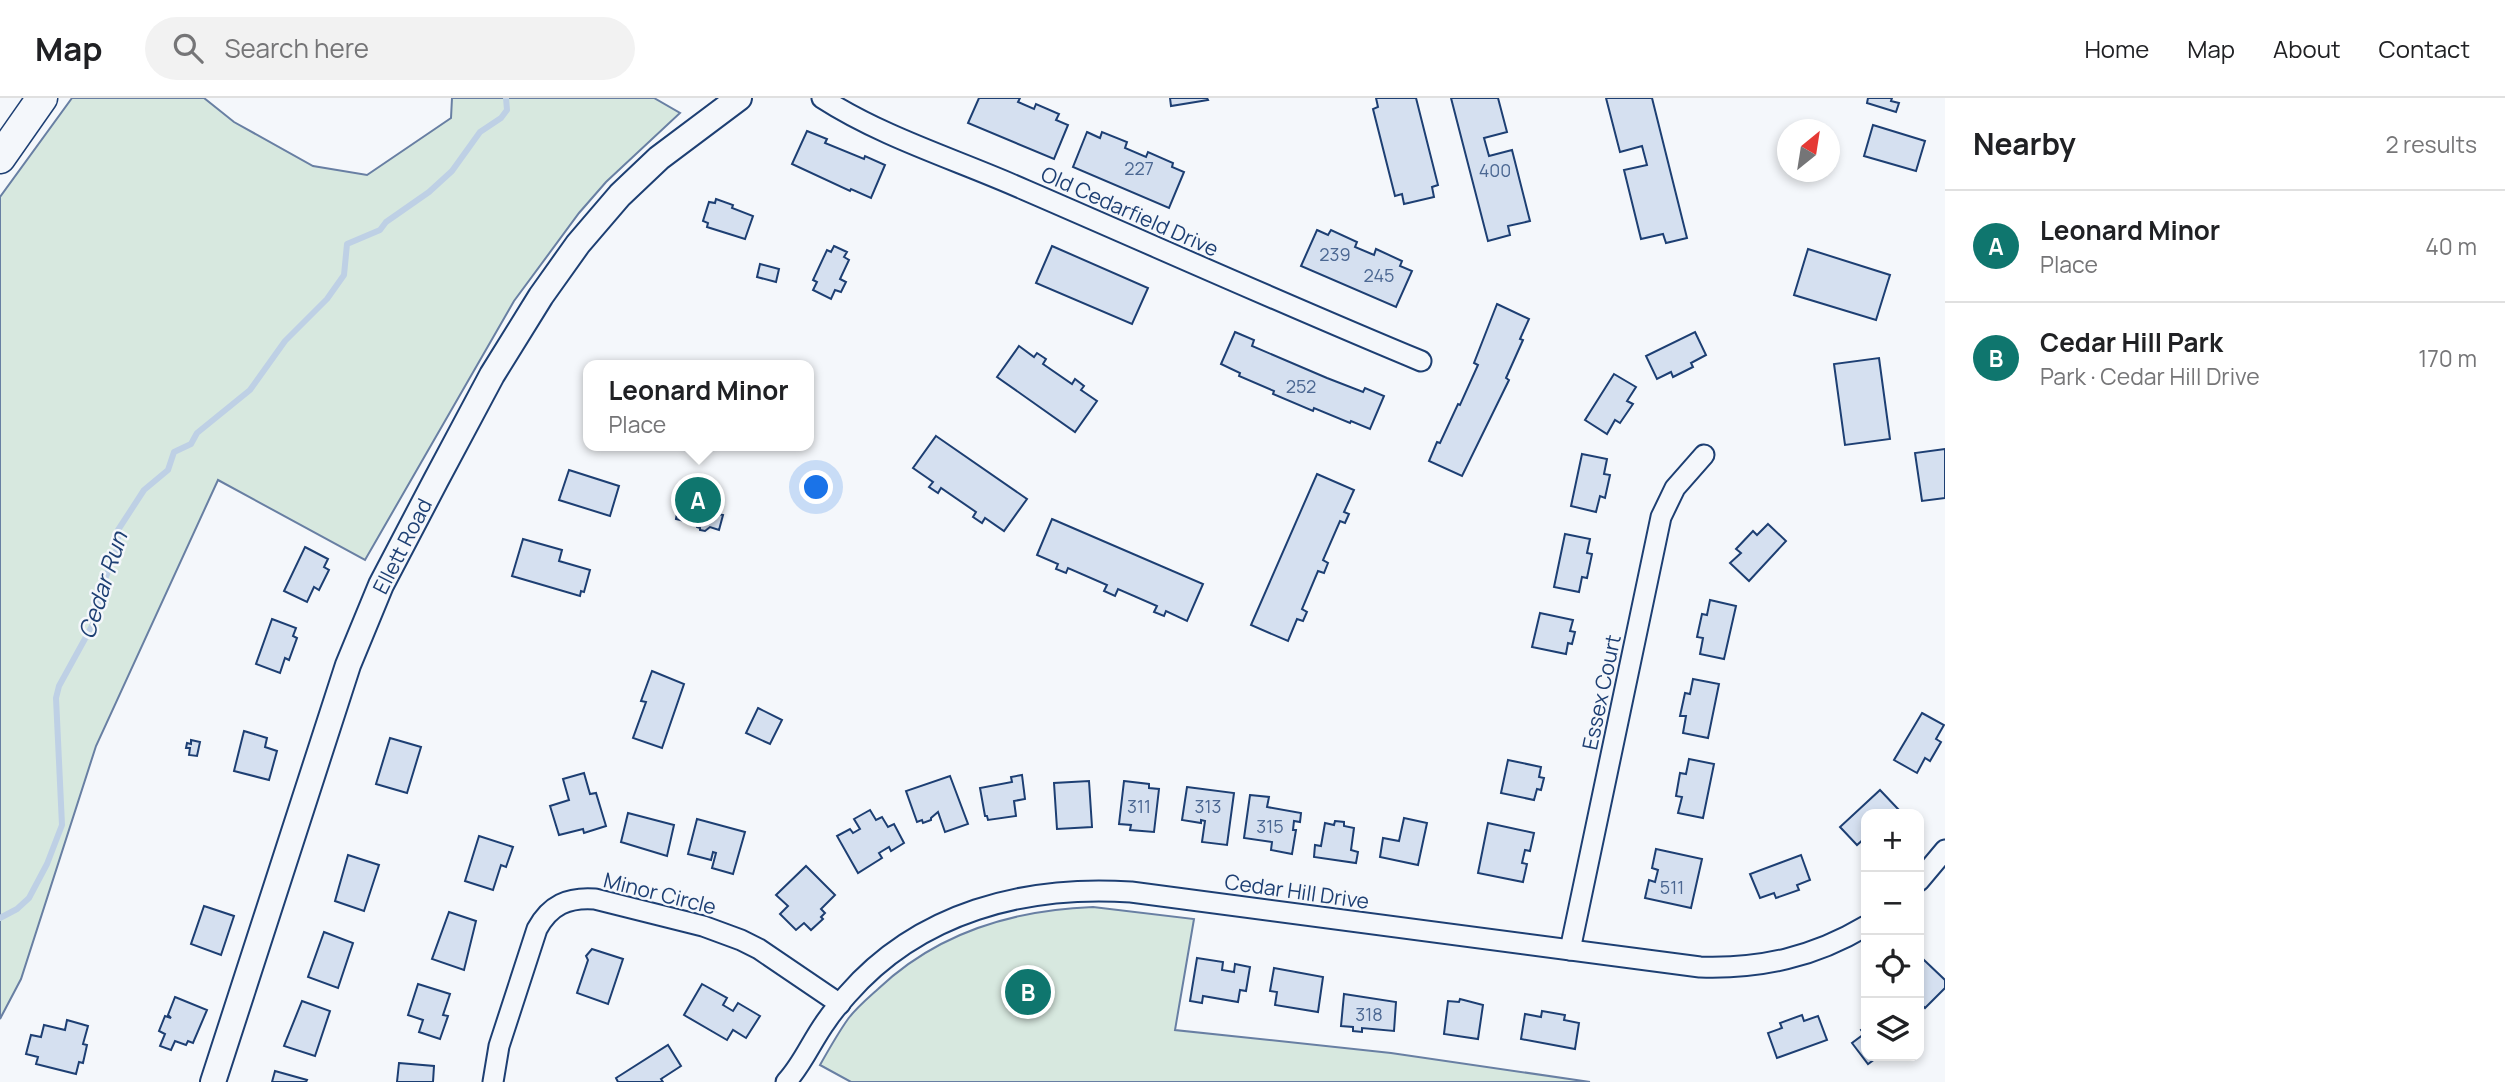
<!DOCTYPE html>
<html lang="en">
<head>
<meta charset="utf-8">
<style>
  body { margin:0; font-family:Manrope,sans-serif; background:#f2f2f2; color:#202124 }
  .controls { position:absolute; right:21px; bottom:21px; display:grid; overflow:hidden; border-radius:14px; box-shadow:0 4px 10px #0003 }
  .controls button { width:63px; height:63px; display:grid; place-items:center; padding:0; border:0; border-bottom:2px solid #e0e0e0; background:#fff; color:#202124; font:35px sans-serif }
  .compass { position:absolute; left:1777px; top:21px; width:63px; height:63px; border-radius:50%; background:#fff; box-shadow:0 4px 10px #0003; rotate:30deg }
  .you { position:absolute; left:817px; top:390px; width:24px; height:24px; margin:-18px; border:5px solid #fff; border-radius:50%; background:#1a73e8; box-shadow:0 0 0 10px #1a73e833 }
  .badge { display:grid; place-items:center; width:46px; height:46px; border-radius:50%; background:#0f766e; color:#fff; font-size:23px; font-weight:700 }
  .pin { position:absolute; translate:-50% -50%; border:4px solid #fff; box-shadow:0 2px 7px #0006 }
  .popup { position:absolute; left:583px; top:262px; width:231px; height:91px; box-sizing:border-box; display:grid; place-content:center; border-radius:14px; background:#fff; filter:drop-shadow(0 2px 5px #0005); font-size:23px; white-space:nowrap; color:#757577 }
  .popup b { font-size:26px; color:#202124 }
  .popup::after { content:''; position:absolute; left:50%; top:100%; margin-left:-14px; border:14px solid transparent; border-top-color:#fff }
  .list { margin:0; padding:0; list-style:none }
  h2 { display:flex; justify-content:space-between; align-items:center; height:91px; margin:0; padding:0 28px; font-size:30px }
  h2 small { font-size:23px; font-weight:400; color:#757577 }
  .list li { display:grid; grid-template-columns:46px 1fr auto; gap:21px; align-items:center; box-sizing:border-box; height:112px; padding:0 28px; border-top:2px solid #e0e0e0 }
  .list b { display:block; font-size:26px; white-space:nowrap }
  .list p { margin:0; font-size:23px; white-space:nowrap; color:#757577 }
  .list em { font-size:23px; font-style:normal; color:#757577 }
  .icon { flex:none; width:38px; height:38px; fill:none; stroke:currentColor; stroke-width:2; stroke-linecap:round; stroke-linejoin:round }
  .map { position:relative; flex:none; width:1945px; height:984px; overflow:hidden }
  header { display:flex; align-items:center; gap:42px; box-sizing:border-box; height:98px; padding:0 35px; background:#fff; border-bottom:2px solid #e0e0e0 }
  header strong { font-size:33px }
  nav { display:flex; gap:38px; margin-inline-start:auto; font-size:24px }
  .search { width:490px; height:63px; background:#f2f2f2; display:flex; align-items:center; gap:18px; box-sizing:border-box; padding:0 24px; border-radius:38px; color:#757577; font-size:26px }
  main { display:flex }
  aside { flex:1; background:#fff }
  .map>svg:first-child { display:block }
  .green { fill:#d7e8df; stroke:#687fa3; stroke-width:2 }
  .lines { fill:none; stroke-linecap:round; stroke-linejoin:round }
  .stream { stroke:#bed0e5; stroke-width:6 }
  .building { fill:#d5e0f0; stroke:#1d3f73; stroke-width:2 }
  .minor-casing { stroke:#1d3f73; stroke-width:23 }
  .tertiary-casing { stroke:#1d3f73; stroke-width:28 }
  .primary-casing { stroke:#1d3f73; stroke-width:33 }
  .minor { stroke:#f4f7fb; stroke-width:19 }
  .tertiary { stroke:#f4f7fb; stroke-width:24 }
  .primary { stroke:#f4f7fb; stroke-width:30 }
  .labels { text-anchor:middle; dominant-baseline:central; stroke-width:5; stroke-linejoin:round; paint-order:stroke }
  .number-label { font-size:18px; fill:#4b6792 }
  .street-label { font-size:21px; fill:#1d3f73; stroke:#f4f7fb }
  .water-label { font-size:23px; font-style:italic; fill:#1d3f73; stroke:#f4f7fb }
</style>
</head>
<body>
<header>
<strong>Map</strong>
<div class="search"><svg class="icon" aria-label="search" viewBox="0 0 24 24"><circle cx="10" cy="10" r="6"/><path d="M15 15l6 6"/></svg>Search here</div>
<nav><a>Home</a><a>Map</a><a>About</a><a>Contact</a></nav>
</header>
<main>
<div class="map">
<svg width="1945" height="984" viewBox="0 0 1945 984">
  <rect width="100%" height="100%" fill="#f4f7fb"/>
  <g class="green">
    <path d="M72 0H204L234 24 313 68 367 77 451 20 452 0H654L680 15 606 84 579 115 514 203 365 462 218 382 96 648 21 881 0 921V99Z"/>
    <path d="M1093 809 1194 821 1175 932 1391 955 1590 984H851L820 967C829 951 838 935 848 921 856 910 868 900 878 891 938 834 1013 812 1093 809Z"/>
  </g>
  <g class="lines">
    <path class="stream" d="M0 820 17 811 29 800 47 766 62 727 56 600 59 588 92 528 104 484 118 448V432L144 392 168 372 174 354 191 346 197 335 250 292 285 243 327 201 344 177 347 146 380 132 386 124 429 94 452 73 480 34 501 20 507 12 506 0"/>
  </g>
  <g class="building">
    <path d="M979 0H1020L1018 4 1034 11 1036 6 1059 16 1056 22 1068 27 1054 61 968 25Z"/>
    <path d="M1170 0H1207L1208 2 1171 8Z"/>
    <path d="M1376 0H1416L1438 87 1432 89 1434 99 1404 106 1402 96 1395 98 1373 11 1378 9Z"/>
    <path d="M1451 0H1498L1507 34 1484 40 1489 58 1512 52 1530 123 1508 128 1510 137 1488 143Z"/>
    <path d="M1606 0H1652L1687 140 1666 145 1663 136 1641 141 1624 72 1647 67 1642 48 1620 54Z"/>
    <path d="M1868 0H1892L1891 3 1899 5 1896 14 1867 5Z"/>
    <path d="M1873 27 1925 43 1916 73 1864 58Z"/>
    <path d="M807 33 827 41 825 45 864 61 865 58 885 67 871 100 851 91 850 93 792 66Z"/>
    <path d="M1087 34 1100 40 1102 34 1127 44 1125 50 1146 59 1148 54 1173 65 1172 69 1184 74 1169 110 1073 69Z"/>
    <path d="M716 101 733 107 732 110 753 118 745 141 707 129 708 125 703 123 709 104 715 105Z"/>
    <path d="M1317 132 1328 137 1331 132 1357 144 1355 149 1374 157 1376 151 1402 163 1400 168 1412 173 1396 209 1301 168Z"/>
    <path d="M834 148 847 154 844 159 849 162 840 181 846 184 841 194 835 192 831 201 813 192 817 184 813 182 827 152 831 154Z"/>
    <path d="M1052 148 1148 190 1132 226 1036 185Z"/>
    <path d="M1808 151 1890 177 1876 222 1794 197Z"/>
    <path d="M760 166 779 171 776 184 757 179Z"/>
    <path d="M1497 206 1529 221 1520 241 1523 242 1506 280 1509 282 1462 378 1429 363 1437 344 1440 345 1458 306 1460 307 1478 267 1474 265Z"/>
    <path d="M1235 234 1254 242 1252 248 1327 280 1363 294 1365 290 1384 298 1370 331 1351 323 1350 325 1314 310 1313 313 1273 296 1274 293 1239 278 1240 275 1221 266Z"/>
    <path d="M1695 234 1706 257 1691 265 1693 269 1673 279 1671 274 1657 281 1646 258Z"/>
    <path d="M1019 248 1034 259 1037 255 1046 261 1043 266 1072 286 1075 281 1084 288 1081 292 1097 303 1075 334 997 279Z"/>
    <path d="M1879 260 1890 341 1845 347 1834 266Z"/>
    <path d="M1614 276 1636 289 1627 303 1633 306 1620 325 1615 322 1607 336 1585 322Z"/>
    <path d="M936 338 1027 401 1004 433 985 420 982 425 973 419 976 414 941 390 938 395 929 389 933 384 913 370Z"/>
    <path d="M1945 351V400L1922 403 1915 355Z"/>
    <path d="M1582 356 1607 361 1604 376 1610 377 1605 400 1600 398 1596 414 1571 408Z"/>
    <path d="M569 372 619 388 610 418 559 402Z"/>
    <path d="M1317 376 1354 392 1344 414 1349 416 1345 425 1340 423 1323 462 1328 465 1324 475 1318 473 1302 511 1307 514 1303 523 1297 521 1288 543 1251 527Z"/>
    <path d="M685 382 719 390 713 415 723 417 719 432 710 429 705 433 700 432V430L697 429V426L676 421 681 393H683Z"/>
    <path d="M1052 421 1203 486 1187 523 1166 513 1164 518 1154 514 1157 508 1118 491 1115 498 1104 493 1107 487 1068 470 1066 475 1056 471 1058 466 1037 457Z"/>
    <path d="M1768 426 1786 443 1749 483 1730 465 1741 455 1736 451 1753 433 1757 437Z"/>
    <path d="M1565 436 1590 441 1587 455 1592 456 1587 480 1582 479 1579 494 1554 489Z"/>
    <path d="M523 441 562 452 559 463 590 472 584 494 581 493 580 498 512 478Z"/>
    <path d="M305 449 328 461 324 469 329 472 319 492 314 489 307 504 284 493Z"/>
    <path d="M1710 502 1736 508 1724 561 1700 556 1703 540 1697 539 1702 516 1707 517Z"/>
    <path d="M1540 515 1573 522 1570 533 1575 534 1572 546 1568 545 1566 556 1532 549Z"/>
    <path d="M272 521 296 530 293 538 297 540 289 562 285 560 280 575 256 566Z"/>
    <path d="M652 573 684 586 662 650 633 640 646 604 641 603Z"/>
    <path d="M1693 581 1719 586 1708 640 1683 635 1686 618H1680L1685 595 1690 596Z"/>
    <path d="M758 610 782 622 770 646 746 635Z"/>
    <path d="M1922 615 1944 627 1936 641 1941 644 1930 663 1925 660 1917 675 1894 662Z"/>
    <path d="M244 633 267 640 265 649 277 653 269 682 234 673Z"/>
    <path d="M390 640 421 649 407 695 376 686Z"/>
    <path d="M191 642 200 644 197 658 189 657 190 650H186L187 645 191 646Z"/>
    <path d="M1689 661 1714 666 1703 720 1678 715 1682 699 1676 698 1680 675 1686 676Z"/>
    <path d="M1508 662 1541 669 1539 679 1544 680 1541 692 1537 691 1534 702 1501 695Z"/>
    <path d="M584 675 590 696 596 695 606 728 584 735 583 731 559 737 550 708 569 702 563 681Z"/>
    <path d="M1022 677 1025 701 1014 703 1016 718 988 722 987 718H985L980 690 1012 684 1011 679Z"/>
    <path d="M950 678 968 726 945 734 938 714 931 720V722L923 725 922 722 917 724 906 693Z"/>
    <path d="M1089 683 1092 729 1057 731 1054 685Z"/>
    <path d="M1124 683 1149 686V690L1159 691 1154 734 1130 732 1131 727 1119 726Z"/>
    <path d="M1187 689 1234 695 1227 747 1202 744 1205 723 1201 722V725L1182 722Z"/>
    <path d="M1880 692 1898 711 1892 716H1866V739L1857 747 1840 729Z"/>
    <path d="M1250 697 1269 699 1267 709 1301 715 1300 724 1294 723 1293 732H1296L1292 756 1271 752 1272 744 1244 740Z"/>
    <path d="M870 712 876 722 882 719 888 729 894 726 904 745 891 753 889 749 879 755 882 760 858 775 837 738 850 731 853 735 860 731 854 721Z"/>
    <path d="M628 715 674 727 667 758 621 744Z"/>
    <path d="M1404 720 1427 725 1418 767 1380 759 1383 740 1399 743Z"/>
    <path d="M697 721 745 734 733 776 712 770 716 755 713 754 711 762 688 756Z"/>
    <path d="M1335 723 1344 724V728L1354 730 1351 752 1358 754 1356 765 1314 759 1315 747 1321 748 1325 725 1334 727Z"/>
    <path d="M1488 725 1534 735 1530 753 1525 752 1522 765 1527 766 1523 784 1478 775Z"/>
    <path d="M479 738 513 749 506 769 501 767 493 792 465 783Z"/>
    <path d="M1656 751 1702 761 1691 810 1645 800 1649 782 1655 784 1658 772 1652 770Z"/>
    <path d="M348 757 379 767 364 813 335 803Z"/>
    <path d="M1801 757 1810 782 1797 787 1799 792 1776 800 1774 795 1760 800 1750 776Z"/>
    <path d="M806 768 835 797 821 811 825 815 821 819 823 821 811 832 804 825 796 832 780 816 788 808 776 797Z"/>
    <path d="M204 808 234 818 221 857 191 846Z"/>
    <path d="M449 814 476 823 464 872 432 861Z"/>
    <path d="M324 834 353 845 338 890 308 879Z"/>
    <path d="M592 851 623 861 608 906 577 895 588 862 586 858Z"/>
    <path d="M1197 860 1223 864 1222 872 1234 874 1235 866 1250 869 1246 893 1240 892 1238 904 1203 898 1202 905 1190 903Z"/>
    <path d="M1924 862 1945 882V890L1925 910 1919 904V868Z"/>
    <path d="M1274 870 1323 879 1318 914 1275 907 1277 894 1270 893Z"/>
    <path d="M418 886 450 896 443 917 448 918 440 941 419 934 423 922 408 917Z"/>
    <path d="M702 886 727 900 723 907 733 913 738 905 760 918 746 940 733 932 727 942 684 917Z"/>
    <path d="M1344 896 1396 904 1394 933 1362 930V934L1353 933V929L1341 928Z"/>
    <path d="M175 899 207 912 193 945 188 943 186 947 175 943 171 952 160 948 165 936 159 933 165 918 171 920 168 917Z"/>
    <path d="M1460 901 1483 907 1478 941 1444 936 1448 903 1459 904Z"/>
    <path d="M302 903 330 913 315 958 284 948Z"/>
    <path d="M1542 913 1565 917 1564 922 1579 925 1575 951 1521 941 1525 916 1541 919Z"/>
    <path d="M1802 917 1804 923 1818 918 1827 942 1777 960 1768 935 1782 930 1780 925Z"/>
    <path d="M67 922 88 928 83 946 87 947 83 965 79 964 76 976 36 966 38 959 26 956 31 937 41 939 44 927 65 932Z"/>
    <path d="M1866 928V958H1879L1868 966 1852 945 1864 936 1861 932Z"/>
    <path d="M668 947 681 968 661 981 663 984H618L616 980Z"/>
    <path d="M399 965 434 968 433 984H397Z"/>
    <path d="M275 973 307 982 306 984H272Z"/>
  </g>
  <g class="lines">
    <defs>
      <g id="minor">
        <path d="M822 0C884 40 958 62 1025 92 1157 149 1288 208 1421 263"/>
        <path d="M1919 783 1945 752"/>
        <path d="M1570 852 1661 419 1675 390 1704 357"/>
        <path d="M493 984 499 948 537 831C550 807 568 799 595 801L703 828 741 842 759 851 840 906"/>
        <path d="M786 984C803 966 812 942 827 922 833 913 840 905 847 897 919 814 1025 787 1131 794L1700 869C1761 871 1814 859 1866 828"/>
      </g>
      <path id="tertiary" d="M213 984 348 567 381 487 436 382 492 277 541 198 578 146 620 97 659 60 739 0"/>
      <path id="primary" d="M0 60 42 0"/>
    </defs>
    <use href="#minor" class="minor-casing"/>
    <use href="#tertiary" class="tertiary-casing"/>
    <use href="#primary" class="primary-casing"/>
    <use href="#minor" class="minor"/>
    <use href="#tertiary" class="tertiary"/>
    <use href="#primary" class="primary"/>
  </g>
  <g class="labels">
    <g class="number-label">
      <text x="1139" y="70">227</text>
      <text x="1495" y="72">400</text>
      <text x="1335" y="156">239</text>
      <text x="1379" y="177">245</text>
      <text x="1301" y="288">252</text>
      <text x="1139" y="708">311</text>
      <text x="1208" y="708">313</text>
      <text x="1270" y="728">315</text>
      <text x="1672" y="789">511</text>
      <text x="1369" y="916">318</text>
    </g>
    <g class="street-label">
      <text transform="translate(1130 113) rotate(24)">Old Cedarfield Drive</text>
      <text transform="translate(402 448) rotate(-63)">Ellett Road</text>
      <text transform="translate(1601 594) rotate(-78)">Essex Court</text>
      <text transform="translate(1297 793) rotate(8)">Cedar Hill Drive</text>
      <text transform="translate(660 795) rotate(14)">Minor Circle</text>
    </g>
    <g class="water-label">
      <text transform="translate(102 487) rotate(-72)">Cedar Run</text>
    </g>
  </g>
</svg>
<div class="controls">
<button>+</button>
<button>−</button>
<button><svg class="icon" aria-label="locate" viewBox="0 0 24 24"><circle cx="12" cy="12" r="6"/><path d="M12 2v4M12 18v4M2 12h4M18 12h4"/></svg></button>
<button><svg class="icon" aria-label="layers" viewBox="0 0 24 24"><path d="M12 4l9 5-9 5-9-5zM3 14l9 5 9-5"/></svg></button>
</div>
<svg class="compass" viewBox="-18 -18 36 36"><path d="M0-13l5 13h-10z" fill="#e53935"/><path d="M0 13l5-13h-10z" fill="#757577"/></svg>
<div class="you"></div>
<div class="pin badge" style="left:698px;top:402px">A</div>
<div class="popup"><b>Leonard Minor</b>Place</div>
<div class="pin badge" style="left:1028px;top:894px">B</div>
</div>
<aside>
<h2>Nearby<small>2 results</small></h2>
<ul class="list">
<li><span class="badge">A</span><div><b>Leonard Minor</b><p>Place</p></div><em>40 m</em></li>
<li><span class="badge">B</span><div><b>Cedar Hill Park</b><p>Park · Cedar Hill Drive</p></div><em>170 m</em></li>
</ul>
</aside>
</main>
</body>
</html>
